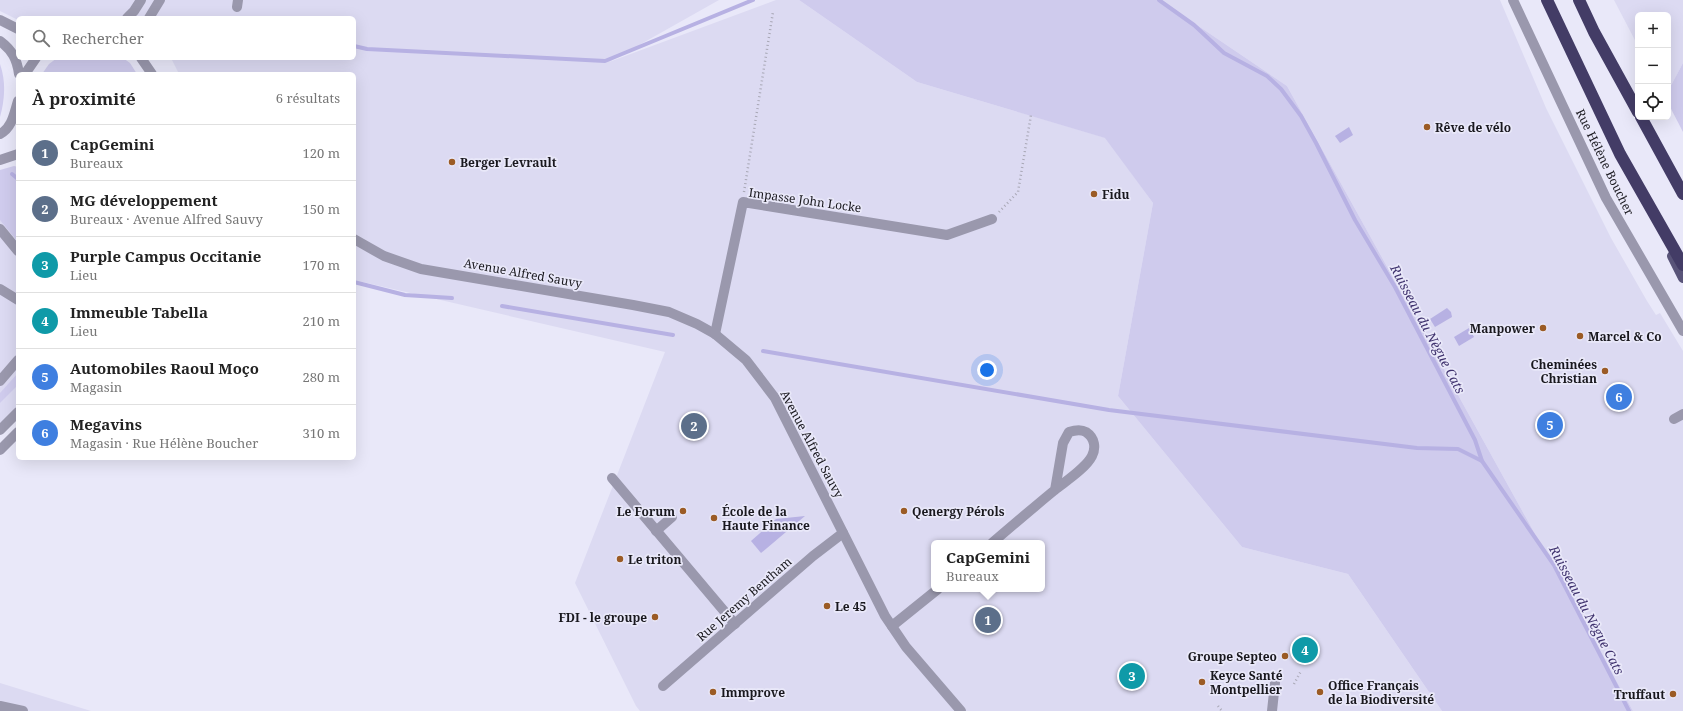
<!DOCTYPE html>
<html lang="fr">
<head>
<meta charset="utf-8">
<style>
  body { margin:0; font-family:"Noto Serif",serif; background:#f2f2f2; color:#222 }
  .controls { position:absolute; right:12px; top:12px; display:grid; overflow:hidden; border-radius:6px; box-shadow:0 4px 16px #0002 }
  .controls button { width:36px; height:36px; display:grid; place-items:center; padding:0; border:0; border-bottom:1px solid #e0e0e0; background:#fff; color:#222; font:20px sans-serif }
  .you { position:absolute; left:987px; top:370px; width:14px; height:14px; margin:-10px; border:3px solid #fff; border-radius:50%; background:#1a73e8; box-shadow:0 0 0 6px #1a73e833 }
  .badge { display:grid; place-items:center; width:26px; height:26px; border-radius:50%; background:#9b5b25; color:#fff; font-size:13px; font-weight:700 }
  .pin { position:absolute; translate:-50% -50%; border:2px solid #fff; box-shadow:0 1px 4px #0006 }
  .popup { position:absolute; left:931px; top:540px; width:114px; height:52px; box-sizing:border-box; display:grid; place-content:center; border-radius:6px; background:#fff; filter:drop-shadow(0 1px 3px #0005); font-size:13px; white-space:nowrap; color:#767676 }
  .popup b { font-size:15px; color:#222 }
  .popup::after { content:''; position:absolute; left:50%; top:100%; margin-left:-8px; border:8px solid transparent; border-top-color:#fff }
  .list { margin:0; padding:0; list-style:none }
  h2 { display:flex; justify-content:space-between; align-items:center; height:52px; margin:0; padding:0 16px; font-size:17px }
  h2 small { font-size:13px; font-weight:400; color:#767676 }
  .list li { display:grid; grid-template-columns:26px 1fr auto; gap:12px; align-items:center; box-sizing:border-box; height:56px; padding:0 16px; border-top:1px solid #e0e0e0 }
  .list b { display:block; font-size:15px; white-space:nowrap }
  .list p { margin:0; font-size:13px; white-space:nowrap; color:#767676 }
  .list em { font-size:13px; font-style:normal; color:#767676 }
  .icon { flex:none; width:22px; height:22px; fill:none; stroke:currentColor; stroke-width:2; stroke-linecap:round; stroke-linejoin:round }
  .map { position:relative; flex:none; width:1683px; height:711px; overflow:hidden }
  .search { position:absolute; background:#fff; box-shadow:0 4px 16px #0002; left:16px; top:16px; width:340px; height:44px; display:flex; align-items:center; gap:10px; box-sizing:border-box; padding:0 14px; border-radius:6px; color:#767676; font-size:15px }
  .panel { position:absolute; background:#fff; box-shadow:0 4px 16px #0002; left:16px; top:72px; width:340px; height:388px; border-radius:6px }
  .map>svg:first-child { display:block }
  .built { fill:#dcdaf2; fill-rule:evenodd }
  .green { fill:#cfcbed }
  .water { fill:#b7b1e3 }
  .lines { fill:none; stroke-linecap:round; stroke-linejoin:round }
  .stream { stroke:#b7b1e3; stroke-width:4 }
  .path { stroke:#a8a7b5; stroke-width:2.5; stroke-dasharray:1 3; stroke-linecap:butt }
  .minor { stroke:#9a98ad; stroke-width:10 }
  .major { stroke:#595479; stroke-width:10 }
  .highway { stroke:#433c66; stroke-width:12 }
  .poi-dot { fill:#9b5b25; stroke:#e9e8f9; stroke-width:1.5 }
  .labels { text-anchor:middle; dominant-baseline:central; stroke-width:3.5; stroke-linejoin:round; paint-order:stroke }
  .poi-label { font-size:12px; font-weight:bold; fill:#19181e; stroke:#e9e8f9; text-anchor:start }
  .street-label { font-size:12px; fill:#19181e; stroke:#e9e8f9 }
  .water-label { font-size:13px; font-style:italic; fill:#3e316d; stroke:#e9e8f9 }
</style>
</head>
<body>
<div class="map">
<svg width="1683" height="711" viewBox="0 0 1683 711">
  <rect width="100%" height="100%" fill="#e9e8f9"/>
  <g class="built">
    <path d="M0 0H719L609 62 776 0H799L917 82 1106 138 1153 203 1118 396 1242 547 1348 574 1442 711H640L636 706 575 583 665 352 354 280V74H179L171 58H354V18H18V20L0 11ZM934 543H1042V589H934Z"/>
    <path d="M1160 0H1500L1546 108 1611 238 1647 301 1656 315 1660 313 1683 351V711H1633L1287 86Z"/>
    <path d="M1614 0H1683V63L1668 91V15H1638V46Z"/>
    <path d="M0 186 18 217V405L0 424Z"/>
    <path d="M0 683 91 711H0Z"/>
  </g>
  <g class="green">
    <path d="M799 0H1160L1287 86 1633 711H1442L1348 574 1242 547 1118 396 1153 203 1105 138 917 82Z"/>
    <path d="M57 58H123L130 63 137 74H42L49 64Z"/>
    <path d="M1683 63V132L1668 103V91Z"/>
    <path d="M0 64C6 81 5 99 0 117Z"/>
    <path d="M14 166 18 167V242L0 220V170Z"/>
    <path d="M18 373V385L0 403V393Z"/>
  </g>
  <g class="water">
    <path d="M1349 127 1353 135 1340 143 1335 136Z"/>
    <path d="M1447 308 1451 312 1452 317 1435 327 1430 319Z"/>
    <path d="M1469 328 1474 337 1459 346 1454 337Z"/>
    <path d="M805 516 761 553 751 541 776 519Z"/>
  </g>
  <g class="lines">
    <g class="stream">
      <path d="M1159 0 1194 25 1224 53 1267 76 1281 89 1301 116 1316 143 1355 220 1395 287 1475 440 1482 461 1554 565 1629 711"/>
      <path d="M354 46 367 49 605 61 753 0"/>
      <path d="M12 174 18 179"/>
      <path d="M354 282 405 295 452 298"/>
      <path d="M502 306 673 335"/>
      <path d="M763 351 1109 410 1417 448 1458 449 1482 461"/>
    </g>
    <g class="path">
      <path d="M744 192 773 12"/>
      <path d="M999 212 1018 192 1031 115"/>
      <path d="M1294 684 1301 671"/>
      <path d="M1218 706 1222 711"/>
    </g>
    <g class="minor">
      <path d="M1513 0 1606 198 1683 331"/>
      <path d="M237 7 238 0"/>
      <path d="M127 18 134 11 141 0"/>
      <path d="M149 18 160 0"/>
      <path d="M0 20 18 29"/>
      <path d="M0 41C12 50 17 59 19 74"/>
      <path d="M141 58 152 74"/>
      <path d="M25 74 36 58"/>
      <path d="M0 134C12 128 14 114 18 101"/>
      <path d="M0 160 18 154"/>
      <path d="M0 229 18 251"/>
      <path d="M354 239 384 256 421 269 633 305 669 312 697 324 715 334 746 360 775 398 885 616 906 647 961 711"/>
      <path d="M0 289 18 300"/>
      <path d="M715 334 743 202 947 235 992 219"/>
      <path d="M0 381 18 360"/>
      <path d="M1674 419 1683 414"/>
      <path d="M0 430 18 412"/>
      <path d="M0 450 18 432"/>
      <path d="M612 478 735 624"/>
      <path d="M656 531 672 517"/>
      <path d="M992 543C1013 525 1034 507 1056 489 1066 481 1086 468 1092 456 1096 448 1095 438 1086 432 1081 429 1075 430 1069 432L1063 443 1055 490"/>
      <path d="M892 626 938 589"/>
      <path d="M663 686 813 556 843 533"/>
      <path d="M0 706 23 711"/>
      <path d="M1272 711 1275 683"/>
    </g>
    <path class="major" d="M1672 256 1683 278"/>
    <g class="highway">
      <path d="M1547 0 1620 154 1683 265"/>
      <path d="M1579 0 1594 32 1638 112"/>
      <path d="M1641 117 1683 194"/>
    </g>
  </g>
  <g class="poi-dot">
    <circle cx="1427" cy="127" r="4"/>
    <circle cx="452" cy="162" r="4"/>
    <circle cx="1094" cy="194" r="4"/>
    <circle cx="1543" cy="328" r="4"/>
    <circle cx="1580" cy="336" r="4"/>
    <circle cx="1605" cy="371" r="4"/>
    <circle cx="683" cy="511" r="4"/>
    <circle cx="904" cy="511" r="4"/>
    <circle cx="714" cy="518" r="4"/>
    <circle cx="620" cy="559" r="4"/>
    <circle cx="827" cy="606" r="4"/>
    <circle cx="655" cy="617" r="4"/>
    <circle cx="1285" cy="656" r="4"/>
    <circle cx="1202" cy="682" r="4"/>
    <circle cx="713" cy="692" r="4"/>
    <circle cx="1320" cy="692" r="4"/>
    <circle cx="1673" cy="694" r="4"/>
  </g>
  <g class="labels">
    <g class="poi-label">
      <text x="1435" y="127">Rêve de vélo</text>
      <text x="460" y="162">Berger Levrault</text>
      <text x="1102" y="194">Fidu</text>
      <text x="1535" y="328" text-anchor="end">Manpower</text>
      <text x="1588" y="336">Marcel &amp; Co</text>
      <text x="1597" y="364" text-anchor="end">Cheminées<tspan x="1597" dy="14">Christian</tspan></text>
      <text x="675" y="511" text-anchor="end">Le Forum</text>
      <text x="722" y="511">École de la<tspan x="722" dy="14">Haute Finance</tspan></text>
      <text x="912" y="511">Qenergy Pérols</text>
      <text x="628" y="559">Le triton</text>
      <text x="835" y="606">Le 45</text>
      <text x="647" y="617" text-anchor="end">FDI - le groupe</text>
      <text x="1277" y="656" text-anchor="end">Groupe Septeo</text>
      <text x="1210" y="675">Keyce Santé<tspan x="1210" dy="14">Montpellier</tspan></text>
      <text x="1328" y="685">Office Français<tspan x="1328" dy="14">de la Biodiversité</tspan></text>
      <text x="721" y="692">Immprove</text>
      <text x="1665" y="694" text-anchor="end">Truffaut</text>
    </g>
    <g class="street-label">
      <text transform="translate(1605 162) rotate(64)">Rue Hélène Boucher</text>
      <text transform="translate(805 200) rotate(8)">Impasse John Locke</text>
      <text transform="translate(523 273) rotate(10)">Avenue Alfred Sauvy</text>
      <text transform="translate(812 444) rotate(62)">Avenue Alfred Sauvy</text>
      <text transform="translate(744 599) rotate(-41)">Rue Jeremy Bentham</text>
    </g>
    <g class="water-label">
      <text transform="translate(1428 329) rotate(62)">Ruisseau du Nègue Cats</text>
      <text transform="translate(1587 610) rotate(62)">Ruisseau du Nègue Cats</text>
    </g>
  </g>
</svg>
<div class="controls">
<button>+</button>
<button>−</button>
<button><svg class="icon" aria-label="locate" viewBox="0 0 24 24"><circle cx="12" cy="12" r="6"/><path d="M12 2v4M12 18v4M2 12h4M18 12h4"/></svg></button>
</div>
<div class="you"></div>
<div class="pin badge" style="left:988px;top:620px;background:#5c6f8a">1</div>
<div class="popup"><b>CapGemini</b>Bureaux</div>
<div class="pin badge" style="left:694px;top:426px;background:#5c6f8a">2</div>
<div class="pin badge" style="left:1132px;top:676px;background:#0f9aa8">3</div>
<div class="pin badge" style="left:1305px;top:650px;background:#0f9aa8">4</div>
<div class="pin badge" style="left:1550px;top:425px;background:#3f7fe0">5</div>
<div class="pin badge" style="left:1619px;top:397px;background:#3f7fe0">6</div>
<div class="search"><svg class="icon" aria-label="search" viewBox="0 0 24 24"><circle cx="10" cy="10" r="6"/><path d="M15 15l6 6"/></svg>Rechercher</div>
<section class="panel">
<h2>À proximité<small>6 résultats</small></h2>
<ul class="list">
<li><span class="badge" style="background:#5c6f8a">1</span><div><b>CapGemini</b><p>Bureaux</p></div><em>120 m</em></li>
<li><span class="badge" style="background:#5c6f8a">2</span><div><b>MG développement</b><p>Bureaux · Avenue Alfred Sauvy</p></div><em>150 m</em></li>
<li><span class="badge" style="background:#0f9aa8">3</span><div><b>Purple Campus Occitanie</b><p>Lieu</p></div><em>170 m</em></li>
<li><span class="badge" style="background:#0f9aa8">4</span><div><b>Immeuble Tabella</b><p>Lieu</p></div><em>210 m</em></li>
<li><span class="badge" style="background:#3f7fe0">5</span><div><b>Automobiles Raoul Moço</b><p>Magasin</p></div><em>280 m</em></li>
<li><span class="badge" style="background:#3f7fe0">6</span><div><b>Megavins</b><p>Magasin · Rue Hélène Boucher</p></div><em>310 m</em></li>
</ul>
</section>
</div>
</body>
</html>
